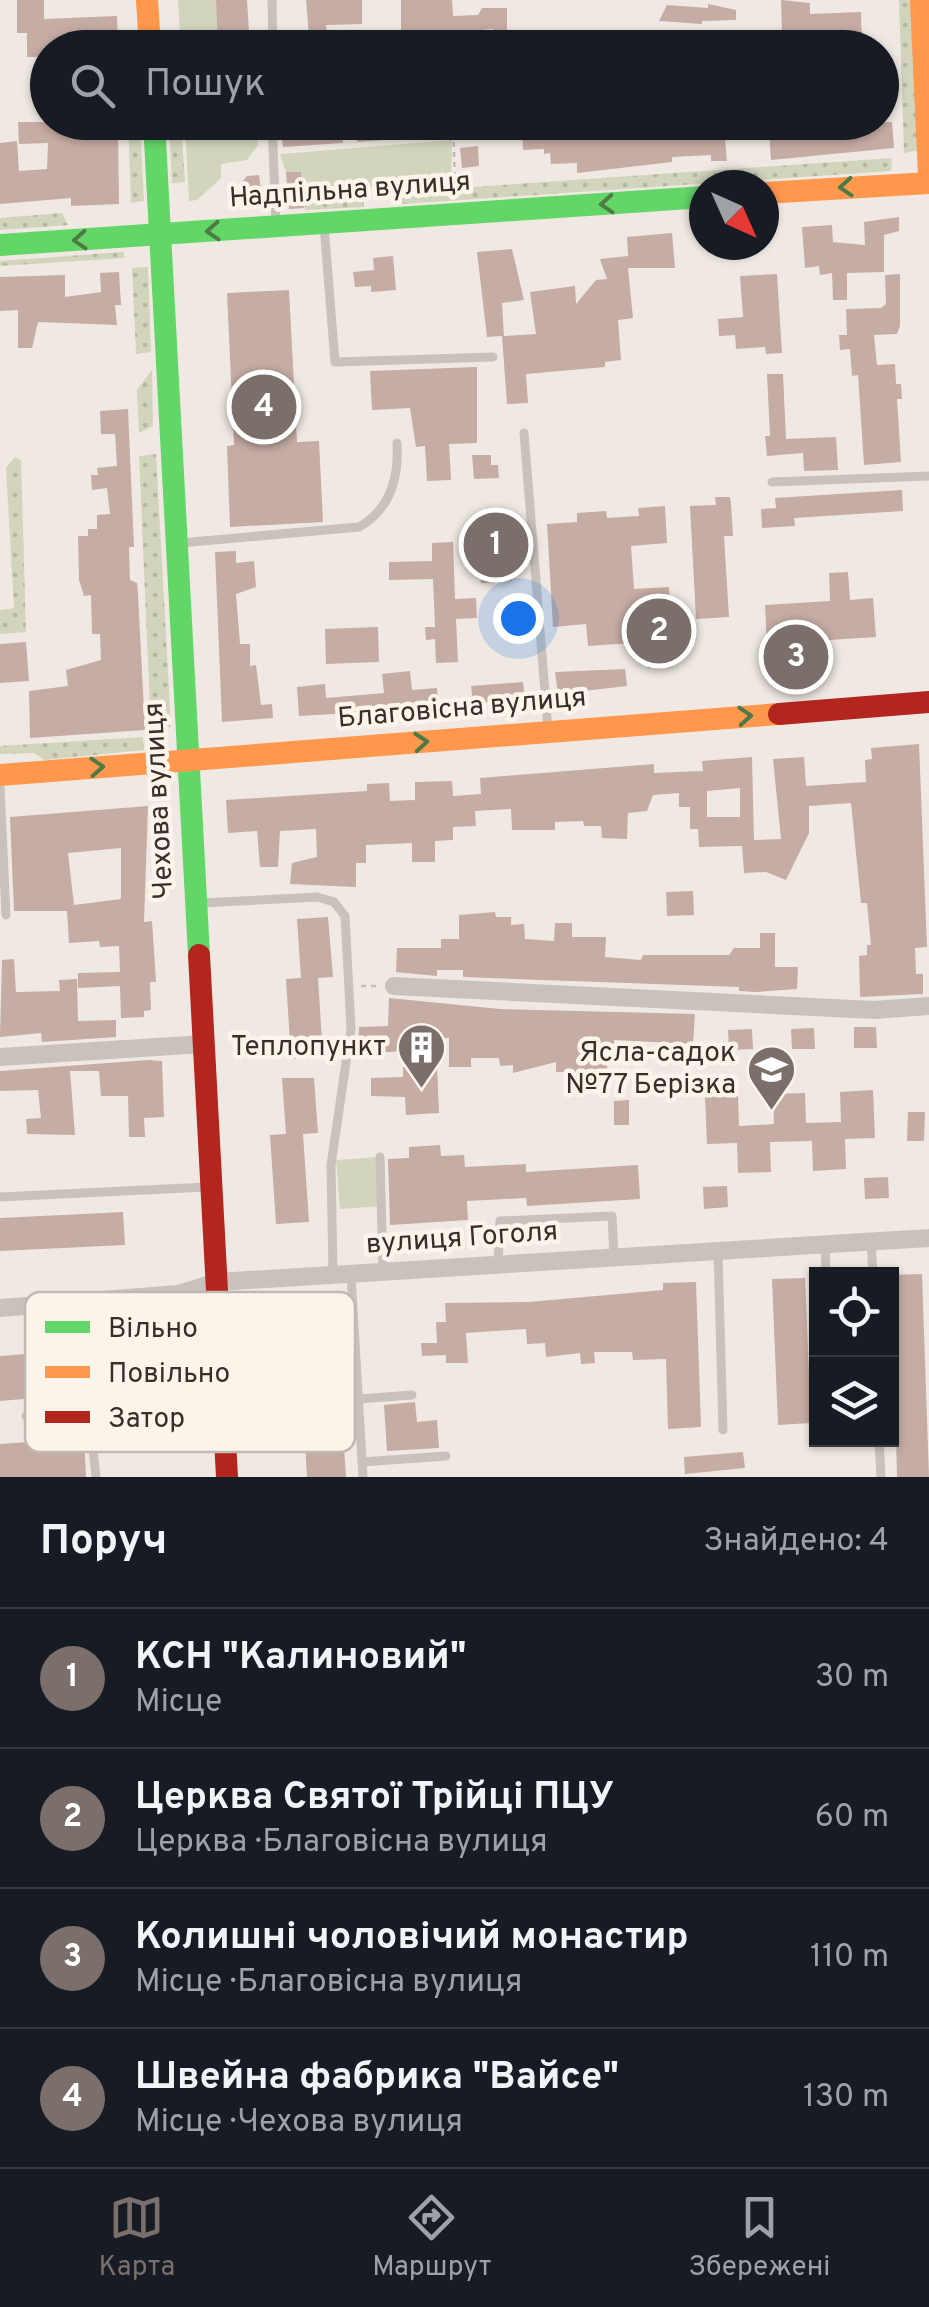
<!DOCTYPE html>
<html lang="uk">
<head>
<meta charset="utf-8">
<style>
  body { margin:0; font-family:Overpass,sans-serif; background:#20242c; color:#f1f3f6 }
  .controls { position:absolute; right:30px; bottom:30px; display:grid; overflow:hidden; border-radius:0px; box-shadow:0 2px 8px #0004 }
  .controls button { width:90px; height:90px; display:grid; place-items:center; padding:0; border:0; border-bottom:2px solid #363941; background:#171b24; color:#f1f3f6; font:50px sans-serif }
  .compass { position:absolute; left:689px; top:170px; width:90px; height:90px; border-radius:50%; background:#171b24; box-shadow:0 2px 8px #0004; rotate:135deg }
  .you { position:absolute; left:518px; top:618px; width:35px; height:35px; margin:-25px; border:8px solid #fff; border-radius:50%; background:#1a73e8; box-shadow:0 0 0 15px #1a73e833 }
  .badge { display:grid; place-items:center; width:65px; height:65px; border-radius:50%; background:#7a6f6a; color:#fff; font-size:32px; font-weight:700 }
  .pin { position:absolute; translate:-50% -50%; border:5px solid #fff; box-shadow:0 2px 10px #0006 }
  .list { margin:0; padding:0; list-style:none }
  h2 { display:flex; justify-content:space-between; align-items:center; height:130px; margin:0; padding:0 40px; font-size:42px }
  h2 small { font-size:32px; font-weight:400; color:#9ea1a6 }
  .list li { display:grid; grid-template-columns:65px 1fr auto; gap:30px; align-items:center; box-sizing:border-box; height:140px; padding:0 40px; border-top:2px solid #363941 }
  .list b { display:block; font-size:38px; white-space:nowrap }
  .list p { margin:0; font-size:32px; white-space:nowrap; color:#9ea1a6 }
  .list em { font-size:32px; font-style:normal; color:#9ea1a6 }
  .icon { flex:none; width:55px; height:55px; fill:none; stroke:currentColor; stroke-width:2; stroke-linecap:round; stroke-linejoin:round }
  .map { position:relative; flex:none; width:929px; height:1477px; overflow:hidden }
  .search { position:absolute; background:#171b24; box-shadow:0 2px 8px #0004; left:30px; right:30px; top:30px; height:110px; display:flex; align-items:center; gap:25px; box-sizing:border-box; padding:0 35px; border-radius:55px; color:#9ea1a6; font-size:38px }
  .sheet { height:690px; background:#171b24 }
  nav { display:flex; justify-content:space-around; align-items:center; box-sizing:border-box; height:140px; border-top:2px solid #363941; background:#171b24; font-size:28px; color:#9ea1a6 }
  nav a { display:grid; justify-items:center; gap:5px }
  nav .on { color:#7a6f6a }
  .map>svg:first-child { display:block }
  .grass { fill:url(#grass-dots) }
  .park { fill:#d2d5bc }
  .building { fill:#c5aca4; fill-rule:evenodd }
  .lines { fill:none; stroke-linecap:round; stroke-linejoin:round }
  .path { stroke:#c2bab4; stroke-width:2.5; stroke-dasharray:5 5; stroke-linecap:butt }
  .lane { stroke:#c9c2bc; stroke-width:9 }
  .street { stroke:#c9c2bc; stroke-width:18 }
  .fast { stroke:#63d668; stroke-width:22 }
  .slow { stroke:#ff974d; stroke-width:22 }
  .jam { stroke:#b3261e; stroke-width:22 }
  .oneway { stroke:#4d7a45 }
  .labels { text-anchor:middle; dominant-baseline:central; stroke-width:9; stroke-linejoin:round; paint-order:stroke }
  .street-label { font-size:28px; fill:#3b2e29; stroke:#fbf4eb }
  .poi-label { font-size:28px; fill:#3b2e29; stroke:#fbf4eb; text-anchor:end }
  .key { fill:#fbf4eb; stroke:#c1b9b1; stroke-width:2.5 }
  .key-label { font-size:28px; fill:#3b2e29 }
</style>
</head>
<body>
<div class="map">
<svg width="929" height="1477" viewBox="0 0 929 1477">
  <defs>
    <pattern id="grass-dots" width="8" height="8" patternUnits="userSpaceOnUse" patternTransform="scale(2.5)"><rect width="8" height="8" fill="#d2d5bc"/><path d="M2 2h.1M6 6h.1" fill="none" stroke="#b5b7a2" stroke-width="1.8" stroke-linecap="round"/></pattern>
  </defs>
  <rect width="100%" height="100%" fill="#f0e9e3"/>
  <g class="grass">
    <path d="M899 0H913L919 150 904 153Z"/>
    <path d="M128 123H140L144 201 131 203Z"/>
    <path d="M169 123H181L185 182 172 183Z"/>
    <path d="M892 158 891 171 402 204 401 192Z"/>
    <path d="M363 195 364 207 305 210 304 199Z"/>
    <path d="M62 213 68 225 0 230V218Z"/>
    <path d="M123 252 125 258 0 266V261Z"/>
    <path d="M148 267 151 352 136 354 132 268Z"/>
    <path d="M152 370 153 426 139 433 137 390Z"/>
    <path d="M156 454 171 727 151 730 139 456Z"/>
    <path d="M15 457 21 460 26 632 0 634V610L14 608 6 468Z"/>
    <path d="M143 737 144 750 44 760 35 753 0 754V746Z"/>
  </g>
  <g class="park">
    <path d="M178 0H216L218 47H181Z"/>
    <path d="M185 123H255L258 145 247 160 221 164V178L197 200 189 201Z"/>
    <path d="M452 140 451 182 302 192 301 173 286 172 280 154Z"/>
    <path d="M380 1157 383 1206 340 1209 336 1160Z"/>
  </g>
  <g class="building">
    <path d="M17 0H44V19L117 16 118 48H48V57H27V33H17Z"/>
    <path d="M216 0H247L250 48H218Z"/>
    <path d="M306 0H362V24L326 25 329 48H310Z"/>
    <path d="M401 0H452L453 16 478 15 482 8H507V46H493V29L453 32V47H439L438 36 401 37Z"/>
    <path d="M781 0 810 3V14L861 12 862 48H823V30L782 31Z"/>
    <path d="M708 4 736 10V20L702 21V24L659 21 667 5 708 8Z"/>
    <path d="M18 122H118L119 204 71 206V198L0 204V143L17 141 19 171 47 169 48 143 19 144Z"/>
    <path d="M280 122H340L343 143 283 147Z"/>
    <path d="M357 122H449L450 135 357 142Z"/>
    <path d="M568 122H735L736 137 725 138 727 161H711V155L672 157V162L577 173V163L551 164 550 153 544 154V149L523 150 522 132 569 129Z"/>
    <path d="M790 122H818L819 132 848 130 847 124 892 122 894 148 771 160 769 131 790 129Z"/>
    <path d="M478 146 479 166 462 168 460 148Z"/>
    <path d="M286 172H301L304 208 289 209Z"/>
    <path d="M259 175 261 190 243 197 241 183 247 176Z"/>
    <path d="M899 217V231L884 235V272L847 273V300H833L832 273 820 275 819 266 805 268 802 227 832 225 833 242 865 245 864 222Z"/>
    <path d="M672 233 675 268H628L633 318 618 320 621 360 605 362V367L526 374 528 403 507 404 502 336 487 337 477 252 512 249 524 300 502 303 504 336 536 334 530 292 575 286 576 304 596 280 607 279 600 259 628 256 627 237Z"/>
    <path d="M393 256 396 290 371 292V286L355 287 353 272 374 270 373 258Z"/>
    <path d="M119 272 121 305H115L117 325 38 322 32 348H18V310L0 311V277L65 275V297L101 292 100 273Z"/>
    <path d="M777 274 782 353 766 354 765 347 736 349 735 335 719 336 718 319 743 317 740 276Z"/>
    <path d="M900 274V326L897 334 874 335 877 365 895 364 896 384H901L902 399H897L901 462 864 465 858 375 852 376 850 349 840 350 839 335H847L846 309 881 308 886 304 885 275Z"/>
    <path d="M289 290 297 442 319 441 323 522 230 527 227 446 234 445 227 293Z"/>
    <path d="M477 367V443L449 444 451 480 427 481 425 446 416 447 410 408 372 410 370 371Z"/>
    <path d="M767 374H783L786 439 836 437 838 470 804 471 803 453 767 456 765 436H770Z"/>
    <path d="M128 409 134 547H129L130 580 137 583 138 594 145 730 30 738 29 691 68 686 66 670 101 660 100 634H92L91 595 84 596 79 580 78 536H88V529H97V515L110 514 107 488 92 490 91 475H98L97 468 117 466 115 434H101L100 411Z"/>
    <path d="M472 455H491V465H498L499 478 474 479Z"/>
    <path d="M902 490 903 511 794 518 795 526 762 528 761 509 776 508 775 498Z"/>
    <path d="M715 497H730L731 504 733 536H724L729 617 696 619 690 506 716 505Z"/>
    <path d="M665 506 667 543 631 546 634 589 669 587 673 667 648 668 647 642 588 646 586 624 553 627 547 524 577 522V513L606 511 607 518 639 516 638 508Z"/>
    <path d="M508 515 512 581 481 583 477 517Z"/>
    <path d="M453 542 455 599 476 598 477 618 456 619 458 662 436 663 435 639 426 640 425 627H435L433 579 389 580V562L432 561V543Z"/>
    <path d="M236 551V563L254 561 256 587 236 594 240 644H250V666L256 665 261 705 272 704 273 718 222 722 215 552Z"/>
    <path d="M848 572 850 600 873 598 876 637 767 644 765 605 830 601 829 573Z"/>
    <path d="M378 627 379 662 326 664 325 629Z"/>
    <path d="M26 642 29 681 0 683V644Z"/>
    <path d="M625 669 627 686 558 694 555 672Z"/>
    <path d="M410 671 412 690 437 688 438 708 299 716 297 687 325 684 326 698 384 693 382 674Z"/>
    <path d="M523 682 525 698 473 704 471 686Z"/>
    <path d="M919 744 927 947 915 948 916 974H923V994L860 997 859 956 867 955V945H871L867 903H861L851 803 809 806V833L786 880 766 872 744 873 742 846 699 847 698 829H690V807H679V793L653 795 647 811 628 813 627 839 602 838 601 826H584L583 821 555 822V830H512L511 809 475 811 476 826 453 827V840L435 841V862H412V843L366 845V863H356V887L290 884 292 863 317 857 316 829 280 831 278 867H260L257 831 228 833 226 800 367 791V784L389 783 390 801 415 800V782L452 781 453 796 481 794 480 778 654 764V773L703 771 702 761 752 757 754 840 781 839 773 759 804 757 806 786 866 782 865 760 872 759 871 748ZM740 788V817H707V791Z"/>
    <path d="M148 806 144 922 152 921 156 982H150L151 1010 144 1011V1017L121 1018 120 986 78 988V973L120 972 119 946 100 947 99 941 69 943 67 911H14L10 817ZM121 848V899L74 905 68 853Z"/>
    <path d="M693 891 694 915 667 916 666 892Z"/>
    <path d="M495 912 496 917H511V925L524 924 525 939 554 941 555 923H572V937H606L605 957 641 960 643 955H729L734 948H760V933H775V967H798L797 989 756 992 739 991V987L463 977V970H437V976L396 972 397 948H441V939H459V915Z"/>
    <path d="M328 917 333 977 318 978 323 1057 291 1059 286 979 301 978 297 919Z"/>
    <path d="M14 959 16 992 60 991 59 980 77 979 78 1021 116 1020V1037L42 1042 41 1033 0 1037 2 960Z"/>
    <path d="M389 998 500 1009 695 1014 693 1044 614 1040V1052H608L607 1071H603V1087H587V1072H556V1062L513 1073V1065L500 1066 499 1058H471V1067H449V1038H404V1051L358 1054 359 1027 388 1026Z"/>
    <path d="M854 1027H876L877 1048H854Z"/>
    <path d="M814 1028 815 1049H792L791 1029Z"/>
    <path d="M752 1029 753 1049 729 1050 728 1030Z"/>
    <path d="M148 1060 162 1061 164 1117 144 1118 145 1137H129L128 1096H101L99 1071H70L75 1135 27 1134 26 1119 41 1118 38 1090 0 1091V1071Z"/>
    <path d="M437 1065 439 1113 406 1115 405 1097 371 1096V1078L403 1077V1067Z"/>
    <path d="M282 1078H314L318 1133 303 1134 309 1222 276 1224 270 1135 286 1134Z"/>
    <path d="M873 1090 875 1138 845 1139 846 1169 813 1171 812 1141 770 1142 771 1172 738 1173 737 1143 707 1144 705 1097 738 1096 739 1126 774 1124 773 1094 805 1093 806 1123 841 1122 840 1092Z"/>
    <path d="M629 1100V1125H614V1101Z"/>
    <path d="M908 1112H925L924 1141H907Z"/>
    <path d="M440 1145 441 1156 464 1155 465 1167 526 1164V1172L638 1165 640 1199 527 1206 526 1198 467 1201 468 1220 390 1225 388 1159 409 1158V1147Z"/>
    <path d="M888 1177 889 1198 865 1199 864 1178Z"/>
    <path d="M727 1186 728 1207 704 1209 703 1187Z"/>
    <path d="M123 1212 125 1245 0 1251V1218Z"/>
    <path d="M922 1274 929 1477H897L892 1275Z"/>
    <path d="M805 1278 811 1423 778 1425 772 1279Z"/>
    <path d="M696 1282 701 1427 668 1429 666 1359 633 1360 632 1352H594L595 1363 581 1364 580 1353 546 1357 545 1343 527 1344 526 1329 466 1333 468 1363H446V1355L422 1356 421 1343H437L436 1322H446L445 1303 529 1302 663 1290V1283Z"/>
    <path d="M336 1328 346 1477H307L305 1443 294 1444 293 1430 304 1429 298 1331Z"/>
    <path d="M134 1346 142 1451 102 1453 94 1393 0 1401V1356Z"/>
    <path d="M415 1402 417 1422 437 1420 439 1448 387 1451 384 1405Z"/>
    <path d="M84 1438 86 1477H0V1444Z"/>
    <path d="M743 1452 745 1468 685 1474 684 1457Z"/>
  </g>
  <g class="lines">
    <g class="path">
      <path d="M453 122 455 184"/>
      <path d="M361 986H378"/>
      <path d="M442 1233V1251"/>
      <path d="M250 1373 291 1308"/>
      <path d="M254 1440 293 1437"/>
    </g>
    <g class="lane">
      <path d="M272 0 273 48"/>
      <path d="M272 122 276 224"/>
      <path d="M324 225 335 362 493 357"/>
      <path d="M524 433 548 729"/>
      <path d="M772 482 929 476"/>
      <path d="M180 543 359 527C391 509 399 477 397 443"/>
      <path d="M0 787 6 915"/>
      <path d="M201 903 317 897 334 902 345 916 351 1028 331 1165 333 1274"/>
      <path d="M380 1157 383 1271"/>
      <path d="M0 1197 207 1187"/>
      <path d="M871 1242 873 1274"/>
      <path d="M825 1244 826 1274"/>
      <path d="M718 1251 723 1430"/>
      <path d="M498 1263 500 1221 612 1216 614 1257"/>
      <path d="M351 1275 363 1477"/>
      <path d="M358 1399 412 1395"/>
      <path d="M26 1416 89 1410 96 1477"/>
      <path d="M879 1440 881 1477"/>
      <path d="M362 1462 446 1456"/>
    </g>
    <g class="street">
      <path d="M394 986 874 1010 929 1006"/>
      <path d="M0 1057 204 1044"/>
      <path d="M0 1308 178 1294 217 1282 929 1238"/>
    </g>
    <g class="fast">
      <path d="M154 122 199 955"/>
      <path d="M0 245 704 197"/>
    </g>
    <g class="slow">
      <path d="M147 0 150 48"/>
      <path d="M921 0 929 176"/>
      <path d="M764 193 929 183"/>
      <path d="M0 775 779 714"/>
    </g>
    <g class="jam">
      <path d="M779 714 929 702"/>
      <path d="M199 955 227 1477"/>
    </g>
  </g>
  <defs><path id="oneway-chevron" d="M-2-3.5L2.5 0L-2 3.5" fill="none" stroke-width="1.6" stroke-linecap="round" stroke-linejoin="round" transform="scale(2.5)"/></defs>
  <g class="oneway">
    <use href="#oneway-chevron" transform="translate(846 187) rotate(176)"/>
    <use href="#oneway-chevron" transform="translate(607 204) rotate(176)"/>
    <use href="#oneway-chevron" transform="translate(213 231) rotate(176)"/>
    <use href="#oneway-chevron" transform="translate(80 240) rotate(176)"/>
    <use href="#oneway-chevron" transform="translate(745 716) rotate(-4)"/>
    <use href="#oneway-chevron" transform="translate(421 742) rotate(-5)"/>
    <use href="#oneway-chevron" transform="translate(97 767) rotate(-4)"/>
  </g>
  <defs>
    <symbol id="building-pin" viewBox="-11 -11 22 30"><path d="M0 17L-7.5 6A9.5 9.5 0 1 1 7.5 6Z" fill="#7a6f6a" stroke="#fbf4eb"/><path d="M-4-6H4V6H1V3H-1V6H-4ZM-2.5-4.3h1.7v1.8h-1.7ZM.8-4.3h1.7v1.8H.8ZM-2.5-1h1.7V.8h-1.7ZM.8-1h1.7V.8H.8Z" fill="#fff"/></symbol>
    <symbol id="school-pin" viewBox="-11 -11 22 30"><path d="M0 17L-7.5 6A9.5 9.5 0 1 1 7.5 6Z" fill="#7a6f6a" stroke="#fbf4eb"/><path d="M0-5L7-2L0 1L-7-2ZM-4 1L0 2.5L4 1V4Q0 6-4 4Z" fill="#fff"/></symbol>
  </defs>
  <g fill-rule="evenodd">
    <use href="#building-pin" x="394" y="1020" width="55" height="75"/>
    <use href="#school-pin" x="744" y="1042" width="55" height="75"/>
  </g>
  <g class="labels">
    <g class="street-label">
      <text transform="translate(350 191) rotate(-4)">Надпільна вулиця</text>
      <text transform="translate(462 709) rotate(-5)">Благовісна вулиця</text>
      <text transform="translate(160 801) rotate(-93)">Чехова вулиця</text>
      <text transform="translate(462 1239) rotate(-4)">вулиця Гоголя</text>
    </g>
    <g class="poi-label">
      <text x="386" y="1048">Теплопункт</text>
      <text x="736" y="1054">Ясла-садок<tspan x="736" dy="32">№77 Берізка</tspan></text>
    </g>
  </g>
  <rect x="25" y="1292" width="330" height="160" rx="15" class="key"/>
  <rect x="45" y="1321" width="45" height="12" fill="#63d668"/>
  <rect x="45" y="1366" width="45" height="12" fill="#ff974d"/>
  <rect x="45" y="1411" width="45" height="12" fill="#b3261e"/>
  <g class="key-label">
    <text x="108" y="1337">Вільно</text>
    <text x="108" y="1382">Повільно</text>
    <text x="108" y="1427">Затор</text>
  </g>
</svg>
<div class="controls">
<button><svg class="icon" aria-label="locate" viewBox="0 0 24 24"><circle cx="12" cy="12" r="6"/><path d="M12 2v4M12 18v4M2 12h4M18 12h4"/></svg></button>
<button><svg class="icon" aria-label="layers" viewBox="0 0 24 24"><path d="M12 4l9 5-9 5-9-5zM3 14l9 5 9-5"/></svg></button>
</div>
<svg class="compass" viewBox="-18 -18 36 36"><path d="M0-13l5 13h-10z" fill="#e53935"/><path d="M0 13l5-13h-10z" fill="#9ea1a6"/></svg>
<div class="you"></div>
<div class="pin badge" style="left:496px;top:545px">1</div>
<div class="pin badge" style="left:659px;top:631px">2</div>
<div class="pin badge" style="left:796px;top:657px">3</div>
<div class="pin badge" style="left:264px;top:407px">4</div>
<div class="search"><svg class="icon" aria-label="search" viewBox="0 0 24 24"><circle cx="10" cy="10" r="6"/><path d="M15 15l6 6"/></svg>Пошук</div>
</div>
<section class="sheet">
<h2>Поруч<small>Знайдено: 4</small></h2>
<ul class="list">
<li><span class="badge">1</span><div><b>КСН &quot;Калиновий&quot;</b><p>Місце</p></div><em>30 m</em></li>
<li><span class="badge">2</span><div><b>Церква Святої Трійці ПЦУ</b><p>Церква · Благовісна вулиця</p></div><em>60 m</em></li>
<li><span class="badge">3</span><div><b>Колишні чоловічий монастир</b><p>Місце · Благовісна вулиця</p></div><em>110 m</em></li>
<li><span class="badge">4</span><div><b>Швейна фабрика &quot;Вайсе&quot;</b><p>Місце · Чехова вулиця</p></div><em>130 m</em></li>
</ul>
</section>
<nav>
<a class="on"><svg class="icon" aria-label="map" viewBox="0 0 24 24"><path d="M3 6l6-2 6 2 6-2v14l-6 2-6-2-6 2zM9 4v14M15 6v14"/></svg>Карта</a>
<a><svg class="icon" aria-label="directions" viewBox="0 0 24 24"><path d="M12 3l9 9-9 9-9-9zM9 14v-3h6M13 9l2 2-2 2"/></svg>Маршрут</a>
<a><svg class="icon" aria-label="saved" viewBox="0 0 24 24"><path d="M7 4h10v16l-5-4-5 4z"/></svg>Збережені</a>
</nav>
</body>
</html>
